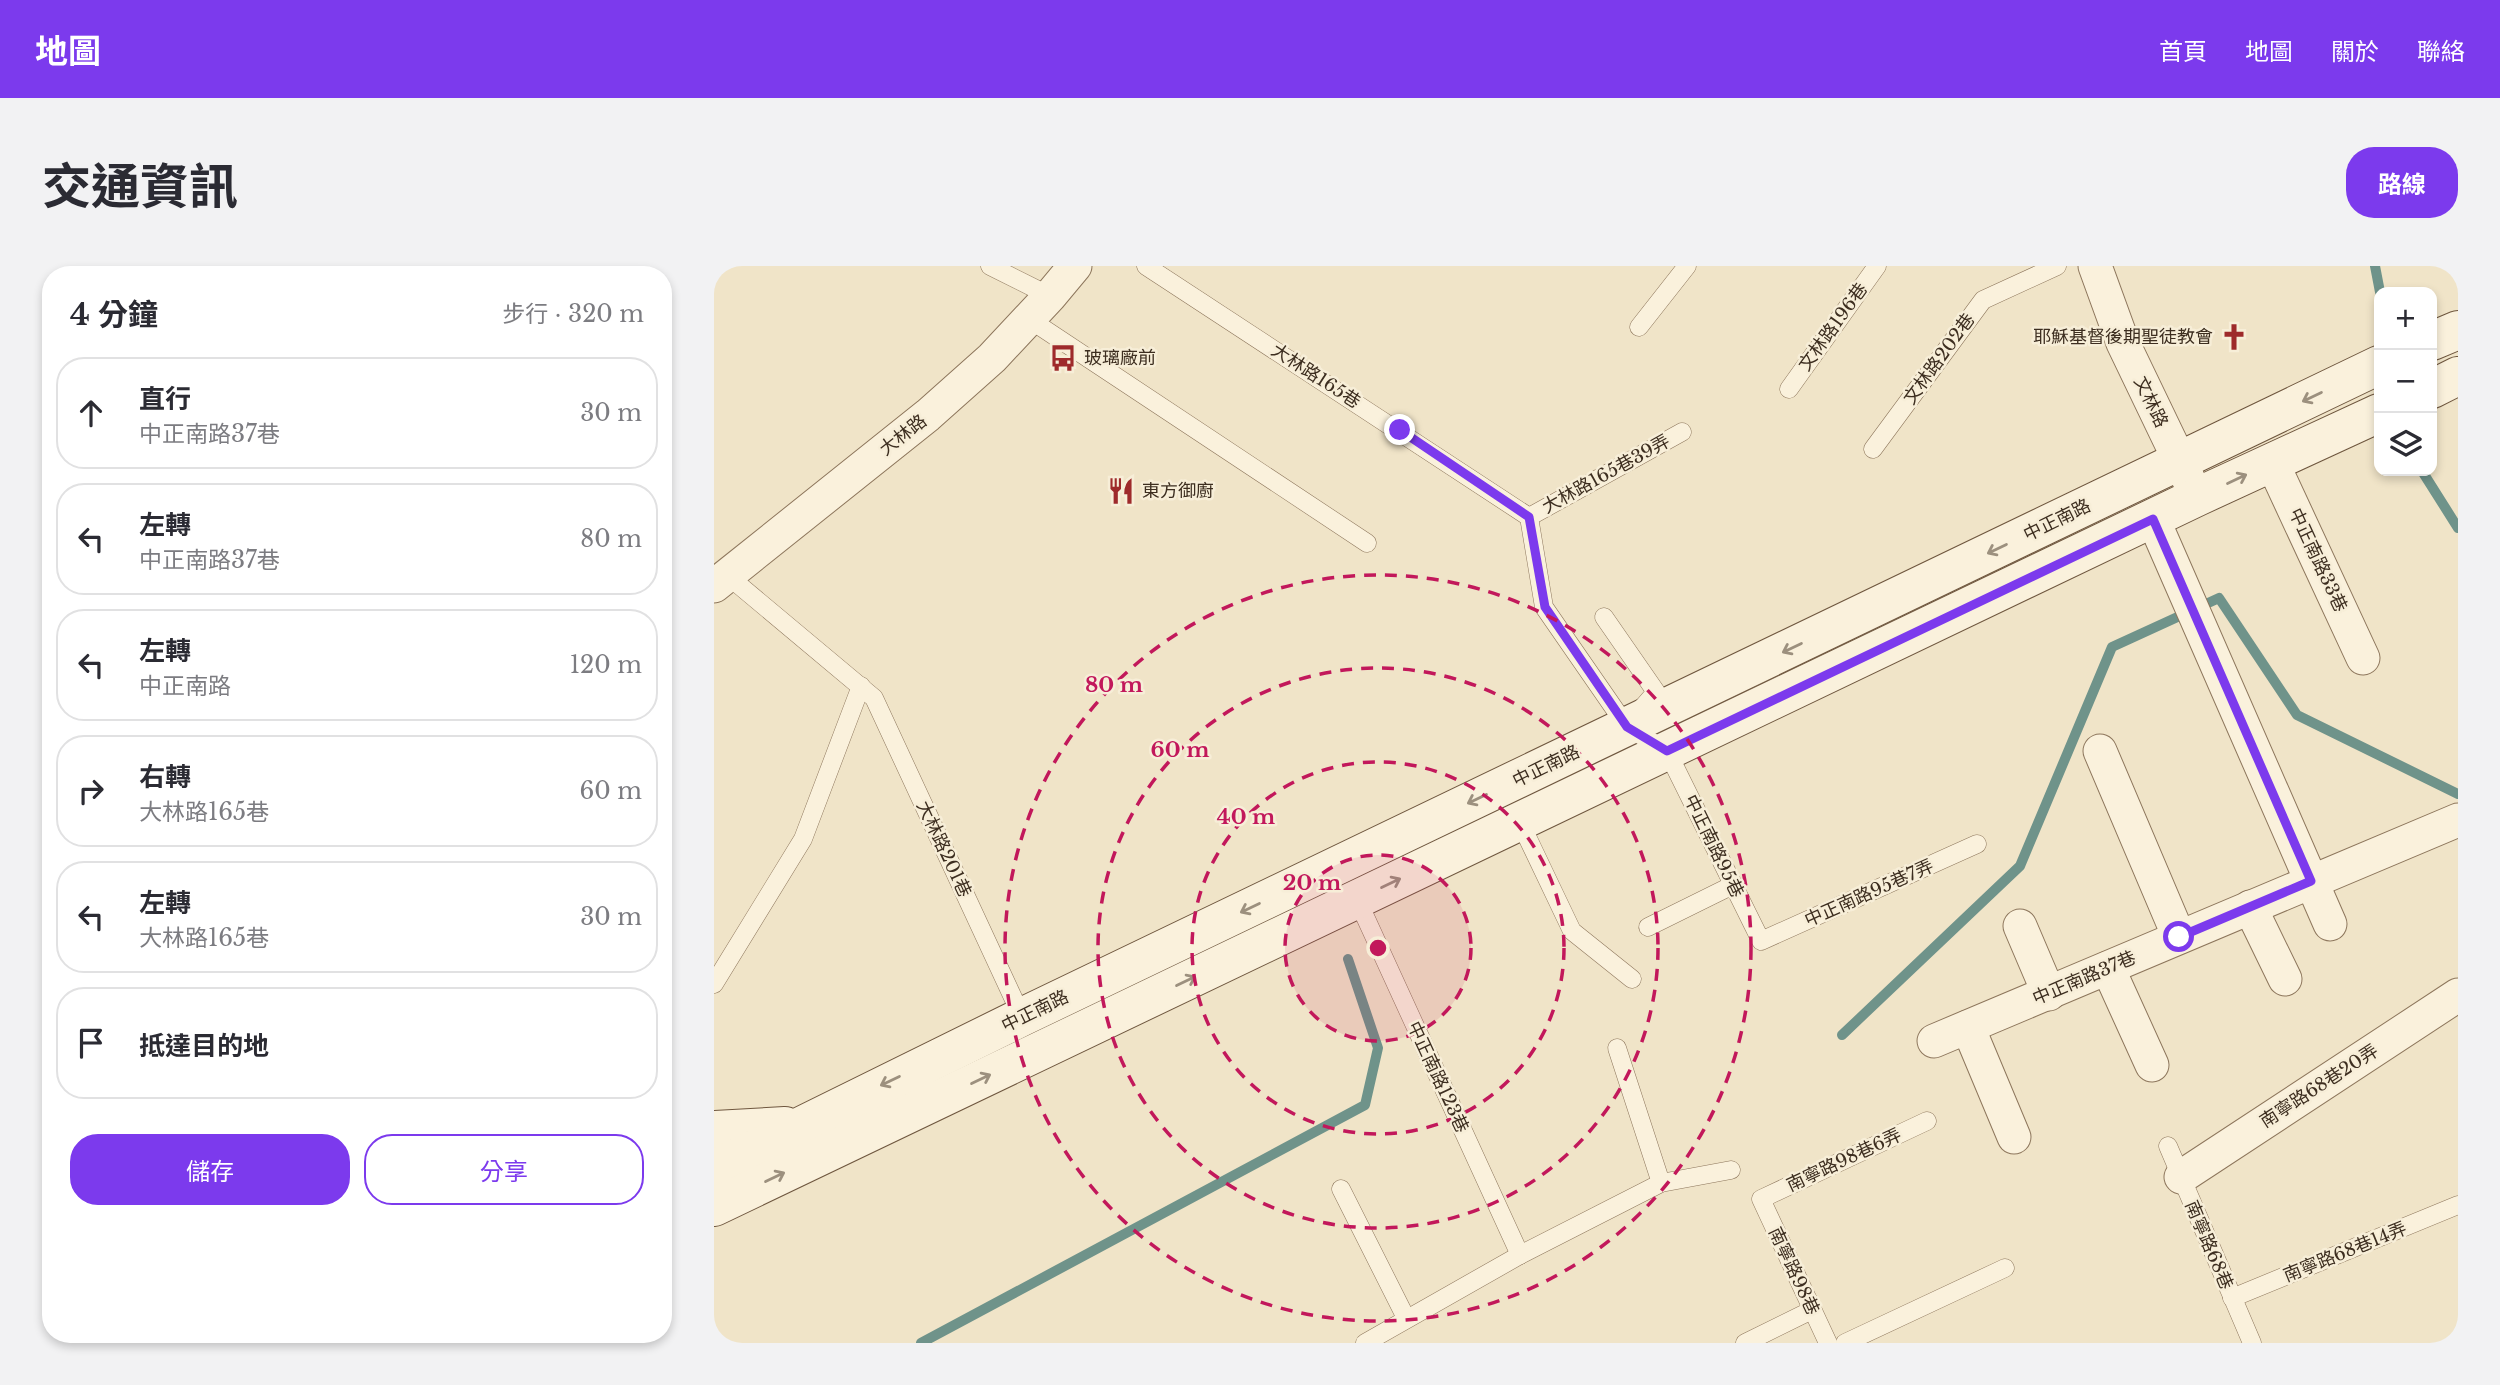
<!DOCTYPE html>
<html lang="zh-TW">
<head>
<meta charset="utf-8">
<style>
  body { margin:0; font-family:"Libre Baskerville","Noto Sans TC",serif; background:#f2f2f3; color:#2b2b33 }
  .controls { position:absolute; right:21px; top:21px; display:grid; overflow:hidden; border-radius:14px; box-shadow:0 4px 10px #0003 }
  .controls button { width:63px; height:63px; display:grid; place-items:center; padding:0; border:0; border-bottom:2px solid #e1e1e2; background:#fff; color:#2b2b33; font:35px sans-serif }
  .stop { position:absolute; width:21px; height:21px; margin:-16px; border:5px solid #7c3aed; border-radius:50%; background:#fff }
  .stop.end { background:#7c3aed; border-color:#fff; box-shadow:0 2px 7px #0008 }
  .list { margin:0; padding:0; list-style:none }
  h2 { display:flex; justify-content:space-between; align-items:center; height:91px; margin:0; padding:0 28px; font-size:30px }
  h2 small { font-size:23px; font-weight:400; color:#7c7c81 }
  .list li { display:grid; grid-template-columns:46px 1fr auto; gap:21px; align-items:center; box-sizing:border-box; height:112px; margin:0 14px 14px; padding:0 14px; border:2px solid #e1e1e2; border-radius:28px }
  .list b { display:block; font-size:26px; white-space:nowrap }
  .list p { margin:0; font-size:23px; white-space:nowrap; color:#7c7c81 }
  .list em { font-size:23px; font-style:normal; color:#7c7c81 }
  .actions { display:flex; gap:14px; padding:21px 28px }
  .actions a { flex:1; padding:16px 0; border:2px solid #7c3aed; border-radius:28px; text-align:center; font-size:24px; color:#7c3aed }
  .actions .main { background:#7c3aed; color:#fff }
  .icon { flex:none; width:38px; height:38px; fill:none; stroke:currentColor; stroke-width:2; stroke-linecap:round; stroke-linejoin:round }
  .map { position:relative; flex:none; width:1744px; height:1077px; overflow:hidden; border-radius:28px }
  header { display:flex; align-items:center; gap:42px; box-sizing:border-box; height:98px; padding:0 35px; background:#7c3aed; color:#fff }
  header strong { font-size:33px }
  nav { display:flex; gap:38px; margin-inline-start:auto; font-size:24px }
  .intro { display:flex; align-items:center; justify-content:space-between; box-sizing:border-box; height:168px; padding:0 42px }
  h1 { margin:0; font-size:49px }
  .button { padding:18px 32px; border-radius:28px; background:#7c3aed; color:#fff; font-size:24px; font-weight:700 }
  main { display:flex; gap:42px; padding:0 42px }
  aside { flex:1; background:#fff; border-radius:28px; box-shadow:0 4px 10px #0003 }
  .map>svg:first-child { display:block }
  .lines { fill:none; stroke-linecap:round; stroke-linejoin:round }
  .stream { stroke:#6f938a; stroke-width:10 }
  .lane-casing { stroke:#8d765c; stroke-width:19 }
  .street-casing { stroke:#8d765c; stroke-width:35 }
  .secondary-casing { stroke:#6f573f; stroke-width:40 }
  .lane { stroke:#faf1dc; stroke-width:18 }
  .street { stroke:#faf1dc; stroke-width:33 }
  .secondary { stroke:#faf1dc; stroke-width:38 }
  .oneway { stroke:#9c907e }
  .route { stroke:#7c3aed; stroke-width:9 }
  .ring { fill:none; stroke:#c2185b; stroke-width:3.5; stroke-dasharray:12 9 }
  .labels { text-anchor:middle; dominant-baseline:central; stroke-width:5; stroke-linejoin:round; paint-order:stroke }
  .street-label { font-size:18px; fill:#3d2e20; stroke:#f7eed8 }
  .poi-label { font-size:18px; fill:#3d2e20; stroke:#f7eed8; text-anchor:start }
  .centre { fill:#c2185b; stroke:#f7eed8; stroke-width:3.5 }
  .ring-label { font-size:21px; text-anchor:middle; font-weight:bold; fill:#c2185b; stroke:#f7eed8; stroke-width:5; stroke-linejoin:round; paint-order:stroke }
</style>
</head>
<body>
<header>
<strong>地圖</strong>
<nav><a>首頁</a><a>地圖</a><a>關於</a><a>聯絡</a></nav>
</header>
<div class="intro"><h1>交通資訊</h1><a class="button">路線</a></div>
<main>
<aside>
<h2>4 分鐘<small>步行 · 320 m</small></h2>
<ul class="list">
<li><svg class="icon" aria-label="ahead" viewBox="0 0 24 24"><path d="M12 20V5M6 11l6-6 6 6"/></svg><div><b>直行</b><p>中正南路37巷</p></div><em>30 m</em></li>
<li><svg class="icon" aria-label="left" viewBox="0 0 24 24"><path d="M17 20v-9H6M10 6l-5 5 5 5"/></svg><div><b>左轉</b><p>中正南路37巷</p></div><em>80 m</em></li>
<li><svg class="icon" aria-label="left" viewBox="0 0 24 24"><path d="M17 20v-9H6M10 6l-5 5 5 5"/></svg><div><b>左轉</b><p>中正南路</p></div><em>120 m</em></li>
<li><svg class="icon" aria-label="right" viewBox="0 0 24 24"><path d="M7 20v-9h11M14 6l5 5-5 5"/></svg><div><b>右轉</b><p>大林路165巷</p></div><em>60 m</em></li>
<li><svg class="icon" aria-label="left" viewBox="0 0 24 24"><path d="M17 20v-9H6M10 6l-5 5 5 5"/></svg><div><b>左轉</b><p>大林路165巷</p></div><em>30 m</em></li>
<li><svg class="icon" aria-label="arrive" viewBox="0 0 24 24"><path d="M6 21V4h12l-3 4 3 4H6"/></svg><div><b>抵達目的地</b></div></li>
</ul>
<div class="actions"><a class="main">儲存</a><a>分享</a></div>
</aside>
<div class="map">
<svg width="1744" height="1077" viewBox="0 0 1744 1077">
  <rect width="100%" height="100%" fill="#f0e4c8"/>
  <g class="lines">
    <g class="stream">
      <path d="M1661 0 1666 26"/>
      <path d="M1708 205 1744 262"/>
      <path d="M1128 769 1306 600 1398 381 1505 332 1583 449 1744 528"/>
      <path d="M207 1077 651 839 664 782 634 693"/>
    </g>
    <defs>
      <g id="lane">
        <path d="M276 0 336 30"/>
        <path d="M432 0 815 251 830 341 913 461 953 485 1047 675 1263 578"/>
        <path d="M315 53 653 277"/>
        <path d="M925 61 973 0"/>
        <path d="M1075 123 1163 0"/>
        <path d="M1159 183 1269 34 1343 0"/>
        <path d="M815 251 968 166"/>
        <path d="M13 309 160 432 308 751"/>
        <path d="M890 351 942 426 928 442"/>
        <path d="M806 556 858 665 918 713"/>
        <path d="M643 633 806 989"/>
        <path d="M934 661 1019 619"/>
        <path d="M0 718 89 573 147 420"/>
        <path d="M903 782 947 917"/>
        <path d="M1454 880 1538 1077"/>
        <path d="M627 923 692 1052"/>
        <path d="M1518 1032 1744 939"/>
        <path d="M651 1077 806 989 947 917 1017 904"/>
        <path d="M1031 1077 1098 1044"/>
        <path d="M1114 1077 1047 933 1213 855"/>
        <path d="M1131 1077 1291 1002"/>
      </g>
      <g id="street">
        <path d="M1381 0 1409 77 1483 231"/>
        <path d="M1558 196 1649 392"/>
        <path d="M1439 253 1616 658"/>
        <path d="M0 320 214 149 278 92 336 30 361 0"/>
        <path d="M1386 485 1465 671"/>
        <path d="M1536 641 1571 713"/>
        <path d="M1306 660 1335 728"/>
        <path d="M1394 702 1438 799"/>
        <path d="M1254 761 1300 871"/>
        <path d="M1220 775 1744 554"/>
        <path d="M1467 911 1744 729"/>
      </g>
      <g id="secondary">
        <path d="M1718 75 1744 64"/>
        <path d="M1718 123 1744 110"/>
        <path d="M0 864 71 860"/>
        <path d="M0 903 308 751 1665 99"/>
        <path d="M0 941 1483 231 1665 147"/>
      </g>
    </defs>
    <use href="#lane" class="lane-casing"/>
    <use href="#street" class="street-casing"/>
    <use href="#secondary" class="secondary-casing"/>
    <use href="#lane" class="lane"/>
    <use href="#street" class="street"/>
    <use href="#secondary" class="secondary"/>
  </g>
  <defs><path id="oneway-shaft" d="M-6 0H5M1.5-3L5.5 0L1.5 3" fill="none" stroke-width="1.6" stroke-linecap="round" stroke-linejoin="round" transform="scale(1.75)"/></defs>
  <g class="oneway">
    <use href="#oneway-shaft" transform="translate(1598 131) rotate(154)"/>
    <use href="#oneway-shaft" transform="translate(1523 213) rotate(-25)"/>
    <use href="#oneway-shaft" transform="translate(1283 283) rotate(154)"/>
    <use href="#oneway-shaft" transform="translate(1078 382) rotate(154)"/>
    <use href="#oneway-shaft" transform="translate(763 533) rotate(154)"/>
    <use href="#oneway-shaft" transform="translate(677 617) rotate(-26)"/>
    <use href="#oneway-shaft" transform="translate(536 642) rotate(154)"/>
    <use href="#oneway-shaft" transform="translate(472 715) rotate(-26)"/>
    <use href="#oneway-shaft" transform="translate(267 813) rotate(-26)"/>
    <use href="#oneway-shaft" transform="translate(176 815) rotate(154)"/>
    <use href="#oneway-shaft" transform="translate(61 911) rotate(-26)"/>
  </g>
  <g class="lines">
    <path class="route" d="M686 164 815 251 831 341 913 461 953 485 1439 253 1597 615 1465 671"/>
  </g>
  <circle cx="664" cy="682" r="93" fill="#c2185b" fill-opacity=".12"/>
  <g class="ring">
    <circle cx="664" cy="682" r="93"/>
    <circle cx="664" cy="682" r="186"/>
    <circle cx="664" cy="682" r="280"/>
    <circle cx="664" cy="682" r="373"/>
  </g>
  <defs>
    <symbol id="church-bare" viewBox="-9 -9 18 18"><path d="M-1.2-6h2.4v3.5h3.3v2.4h-3.3V6h-2.4V-.1h-3.3v-2.4h3.3Z" fill="#9e2a2b" stroke="#f7eed8" stroke-width="2.5" paint-order="stroke"/></symbol>
    <symbol id="bus-bare" viewBox="-9 -9 18 18"><path d="M-5-6H5V4H4V6H2V4H-2V6H-4V4H-5ZM-3.5-4V0h7V-4ZM-3.5 1.2v1.5H-2V1.2ZM2 1.2v1.5H3.5V1.2Z" fill="#9e2a2b" stroke="#f7eed8" stroke-width="2.5" paint-order="stroke"/></symbol>
    <symbol id="restaurant-bare" viewBox="-9 -9 18 18"><path d="M-5-6h1v4h1v-4h1v4h1v-4h1v5L-1.5 .5V6h-2V.5L-5-1ZM5-6V6H3V1.5H1.5Q1.5-4 5-6Z" fill="#9e2a2b" stroke="#f7eed8" stroke-width="2.5" paint-order="stroke"/></symbol>
  </defs>
  <g fill-rule="evenodd">
    <use href="#church-bare" x="1501" y="52" width="38" height="38"/>
    <use href="#bus-bare" x="330" y="73" width="38" height="38"/>
    <use href="#restaurant-bare" x="388" y="206" width="38" height="38"/>
  </g>
  <g class="labels">
    <g class="street-label">
      <text transform="translate(1119 61) rotate(-54)">文林路196巷</text>
      <text transform="translate(1225 93) rotate(-54)">文林路202巷</text>
      <text transform="translate(602 110) rotate(33)">大林路165巷</text>
      <text transform="translate(1437 136) rotate(64)">文林路</text>
      <text transform="translate(189 169) rotate(-38)">大林路</text>
      <text transform="translate(892 208) rotate(-29)">大林路165巷39弄</text>
      <text transform="translate(1343 254) rotate(-26)">中正南路</text>
      <text transform="translate(1604 294) rotate(65)">中正南路33巷</text>
      <text transform="translate(832 500) rotate(-26)">中正南路</text>
      <text transform="translate(1000 580) rotate(64)">中正南路95巷</text>
      <text transform="translate(230 583) rotate(65)">大林路201巷</text>
      <text transform="translate(1155 627) rotate(-24)">中正南路95巷7弄</text>
      <text transform="translate(1370 712) rotate(-23)">中正南路37巷</text>
      <text transform="translate(321 745) rotate(-26)">中正南路</text>
      <text transform="translate(724 811) rotate(65)">中正南路123巷</text>
      <text transform="translate(1605 820) rotate(-33)">南寧路68巷20弄</text>
      <text transform="translate(1130 894) rotate(-25)">南寧路98巷6弄</text>
      <text transform="translate(1495 979) rotate(67)">南寧路68巷</text>
      <text transform="translate(1631 986) rotate(-22)">南寧路68巷14弄</text>
      <text transform="translate(1080 1005) rotate(65)">南寧路98巷</text>
    </g>
    <g class="poi-label">
      <text x="1499" y="71" text-anchor="end">耶穌基督後期聖徒教會</text>
      <text x="370" y="92">玻璃廠前</text>
      <text x="428" y="225">東方御廚</text>
    </g>
  </g>
  <circle cx="664" cy="682" r="10" class="centre"/>
  <g class="ring-label">
    <text x="400" y="426">80 m</text>
    <text x="466" y="491">60 m</text>
    <text x="532" y="558">40 m</text>
    <text x="598" y="624">20 m</text>
  </g>
</svg>
<div class="controls">
<button>+</button>
<button>−</button>
<button><svg class="icon" aria-label="layers" viewBox="0 0 24 24"><path d="M12 4l9 5-9 5-9-5zM3 14l9 5 9-5"/></svg></button>
</div>
<div class="stop" style="left:1465px;top:671px"></div>
<div class="stop end" style="left:686px;top:164px"></div>
</div>
</main>
</body>
</html>
